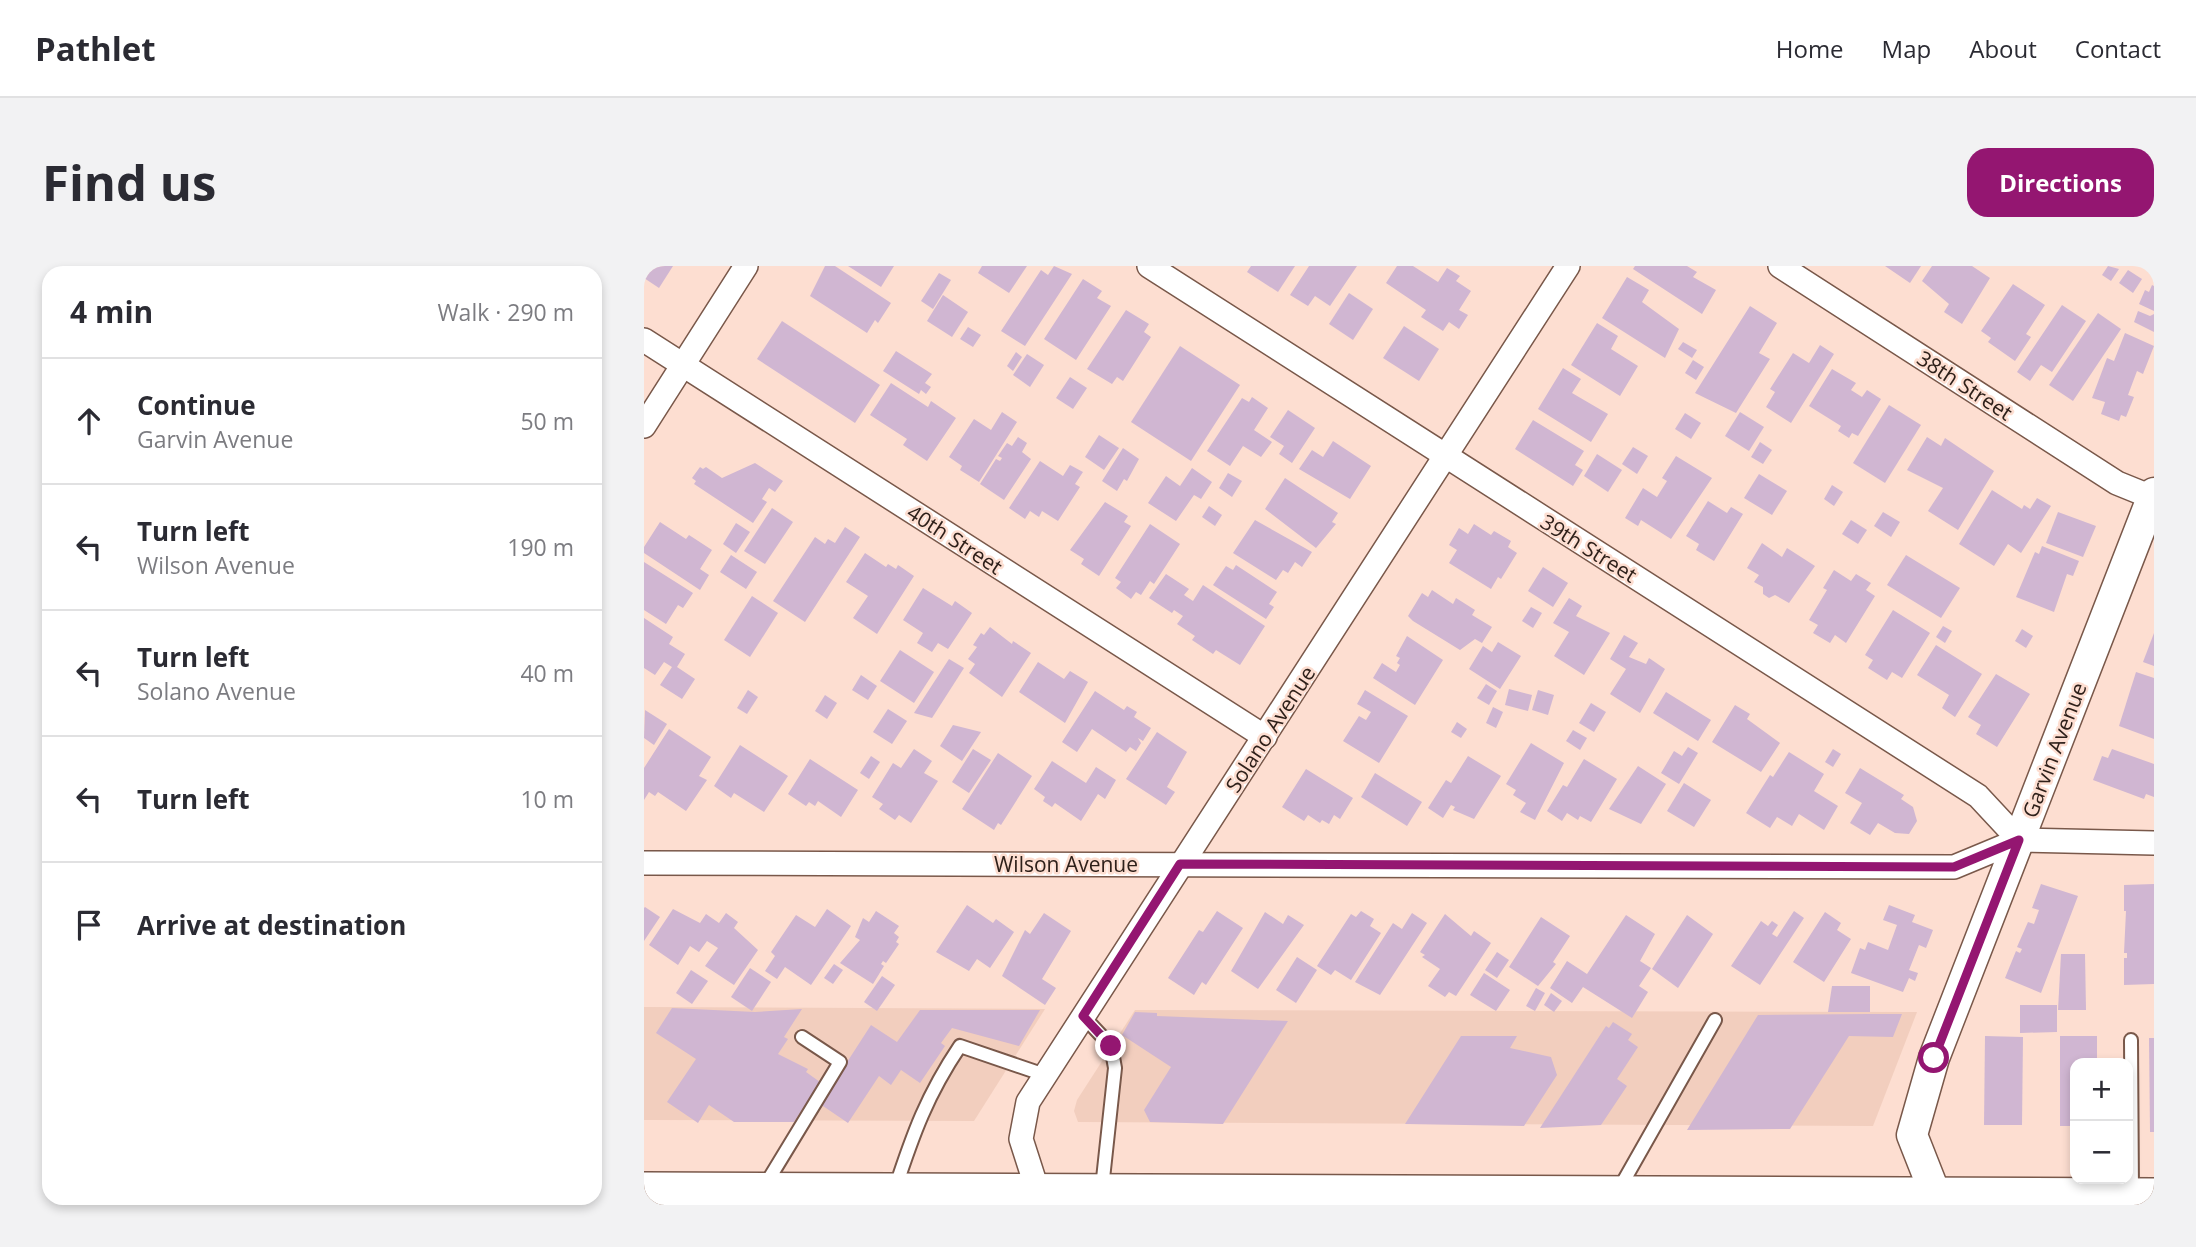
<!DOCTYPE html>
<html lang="en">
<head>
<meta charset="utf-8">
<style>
  body { margin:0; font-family:"Open Sans",sans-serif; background:#f2f2f3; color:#2b2b33 }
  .controls { position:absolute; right:21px; bottom:21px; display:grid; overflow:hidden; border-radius:14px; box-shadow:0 4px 10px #0003 }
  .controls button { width:63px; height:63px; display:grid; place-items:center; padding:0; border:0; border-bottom:2px solid #e1e1e2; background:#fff; color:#2b2b33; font:35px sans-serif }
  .stop { position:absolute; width:21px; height:21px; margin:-16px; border:5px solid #941671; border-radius:50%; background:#fff }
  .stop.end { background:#941671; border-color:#fff; box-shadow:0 2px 7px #0008 }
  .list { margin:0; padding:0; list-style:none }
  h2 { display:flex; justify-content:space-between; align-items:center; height:91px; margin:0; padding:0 28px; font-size:30px }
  h2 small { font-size:23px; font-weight:400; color:#7c7c81 }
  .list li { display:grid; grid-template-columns:46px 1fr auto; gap:21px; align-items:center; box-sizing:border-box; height:126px; padding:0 28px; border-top:2px solid #e1e1e2 }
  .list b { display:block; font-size:26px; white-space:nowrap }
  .list p { margin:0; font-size:23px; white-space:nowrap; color:#7c7c81 }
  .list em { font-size:23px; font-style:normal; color:#7c7c81 }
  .icon { flex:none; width:38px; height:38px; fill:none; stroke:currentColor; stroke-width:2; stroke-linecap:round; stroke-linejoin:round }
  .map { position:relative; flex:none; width:1510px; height:939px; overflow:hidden; border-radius:21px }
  header { display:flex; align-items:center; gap:42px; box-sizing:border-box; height:98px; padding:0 35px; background:#fff; border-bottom:2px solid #e1e1e2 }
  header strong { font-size:33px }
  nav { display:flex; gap:38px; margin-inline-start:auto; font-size:24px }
  .intro { display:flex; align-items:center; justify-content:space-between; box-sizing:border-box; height:168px; padding:0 42px }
  h1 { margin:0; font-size:49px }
  .button { padding:18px 32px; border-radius:21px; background:#941671; color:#fff; font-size:24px; font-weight:700 }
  main { display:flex; gap:42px; padding:0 42px }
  aside { flex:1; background:#fff; border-radius:21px; box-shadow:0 4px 10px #0003 }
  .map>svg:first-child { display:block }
  .built { fill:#f2cebe }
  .building { fill:#d0b6d2 }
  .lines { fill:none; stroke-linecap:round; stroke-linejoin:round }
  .service-casing { stroke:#79584a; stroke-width:16 }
  .minor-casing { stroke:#79584a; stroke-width:26 }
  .tertiary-casing { stroke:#79584a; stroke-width:33 }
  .primary-casing { stroke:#79584a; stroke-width:40 }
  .service { stroke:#fff; stroke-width:12 }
  .minor { stroke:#fff; stroke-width:23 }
  .tertiary { stroke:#fff; stroke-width:30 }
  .primary { stroke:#fff; stroke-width:37 }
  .route { stroke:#941671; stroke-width:9 }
  .labels { text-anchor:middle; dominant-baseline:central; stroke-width:5; stroke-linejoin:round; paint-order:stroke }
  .street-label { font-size:21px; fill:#2e201a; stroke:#fdded1 }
</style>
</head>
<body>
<header>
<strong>Pathlet</strong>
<nav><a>Home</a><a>Map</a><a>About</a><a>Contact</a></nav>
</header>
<div class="intro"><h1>Find us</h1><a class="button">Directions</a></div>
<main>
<aside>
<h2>4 min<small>Walk · 290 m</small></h2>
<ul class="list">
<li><svg class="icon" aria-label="ahead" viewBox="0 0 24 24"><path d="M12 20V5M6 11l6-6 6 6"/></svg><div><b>Continue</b><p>Garvin Avenue</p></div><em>50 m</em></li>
<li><svg class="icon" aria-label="left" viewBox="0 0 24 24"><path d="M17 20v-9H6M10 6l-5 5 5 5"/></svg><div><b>Turn left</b><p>Wilson Avenue</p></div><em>190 m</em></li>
<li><svg class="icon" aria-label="left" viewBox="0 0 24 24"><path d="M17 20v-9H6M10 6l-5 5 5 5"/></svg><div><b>Turn left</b><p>Solano Avenue</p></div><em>40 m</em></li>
<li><svg class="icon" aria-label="left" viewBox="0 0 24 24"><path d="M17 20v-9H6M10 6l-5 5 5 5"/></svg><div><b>Turn left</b></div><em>10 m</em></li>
<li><svg class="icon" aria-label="arrive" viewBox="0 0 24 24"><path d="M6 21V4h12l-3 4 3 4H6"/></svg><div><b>Arrive at destination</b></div></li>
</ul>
</aside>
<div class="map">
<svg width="1510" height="939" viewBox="0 0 1510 939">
  <rect width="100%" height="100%" fill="#fdded1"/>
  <g class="built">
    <path d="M0 741 401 743 330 855 0 854Z"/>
    <path d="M491 744 1273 746 1229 860 434 856 430 845 433 834Z"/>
  </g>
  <g class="building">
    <path d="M0 0H29L15 22 0 12Z"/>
    <path d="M181 0H191L247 37 234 57 231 54 223 67 166 30Z"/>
    <path d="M204 0H250L237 21Z"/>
    <path d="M338 0H383L365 27 334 7Z"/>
    <path d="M410 0 428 8 381 80 357 65 397 4 404 9Z"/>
    <path d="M607 0H651L634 26 603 6Z"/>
    <path d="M665 0H713L686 40 671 30 664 40 646 29Z"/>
    <path d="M753 0H769L794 16 803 2 816 10 812 15 827 25 815 44 824 49 815 63 805 56 799 65 777 51 782 44 742 17Z"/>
    <path d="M991 0H1043L1053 6 1049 11 1072 24 1058 48 989 3Z"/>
    <path d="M1241 0H1277L1266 17Z"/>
    <path d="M1288 0H1328L1346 12 1318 58 1300 46 1305 38 1278 15Z"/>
    <path d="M1464 0 1475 3 1467 15 1458 9Z"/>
    <path d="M1484 4 1498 13 1489 27 1475 17Z"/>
    <path d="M295 7 307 14 289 43 277 35Z"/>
    <path d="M983 11 1005 24 998 36 1035 63 1021 92 958 52Z"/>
    <path d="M439 13 458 25 453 32 467 40 432 94 400 73Z"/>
    <path d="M1369 18 1401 39 1382 68 1387 71 1371 95 1344 76 1347 72 1337 65Z"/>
    <path d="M1508 19 1510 20V45L1495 38 1501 24 1505 26Z"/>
    <path d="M705 27 729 43 709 74 685 58Z"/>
    <path d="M299 29 324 46 308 71 283 55Z"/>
    <path d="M1418 39 1442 55 1408 106 1397 99 1386 115 1373 106Z"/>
    <path d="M1106 40 1133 57 1115 87 1126 93 1092 147 1051 127Z"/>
    <path d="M482 44 505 58 500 66 507 71 479 115 473 111 468 118 443 103Z"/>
    <path d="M1494 45 1506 50 1510 48V66L1490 56Z"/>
    <path d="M1454 47 1477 63 1429 135 1405 119Z"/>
    <path d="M138 55 236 119 211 157 113 93Z"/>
    <path d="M953 57 974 70 967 83 994 100 976 130 927 99Z"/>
    <path d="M760 60 795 83 775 115 739 92Z"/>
    <path d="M324 61 337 69 329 81 316 73Z"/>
    <path d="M1481 67 1510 80 1499 108 1493 105 1484 129 1490 131 1482 151 1477 149 1475 155 1457 148 1461 136 1448 132 1463 92 1470 95Z"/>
    <path d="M1039 76 1053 84 1048 92 1034 83Z"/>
    <path d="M1176 79 1190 88 1147 157 1122 141 1131 126 1126 123 1149 87 1165 97Z"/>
    <path d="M536 80 596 119 547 195 487 156Z"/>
    <path d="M252 85 288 108 281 117 287 121 282 128 277 124 275 128 239 105Z"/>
    <path d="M372 86 378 91 369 105 363 100Z"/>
    <path d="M383 88 400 99 386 121 369 109Z"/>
    <path d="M1049 94 1060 101 1052 114 1041 107Z"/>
    <path d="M919 102 937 113 928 127 964 148 947 176 894 143Z"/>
    <path d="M1188 103 1212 117 1207 124 1218 131 1223 124 1237 133 1214 170 1208 167 1205 172 1194 165 1197 160 1165 140Z"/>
    <path d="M426 111 443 122 429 143 412 132Z"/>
    <path d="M247 117 284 141 287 135 312 152 283 195 259 179 263 173 226 149Z"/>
    <path d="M608 131 624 142 610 164 628 176 617 191 599 180 586 200 563 185 598 132 605 136Z"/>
    <path d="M1245 139 1277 159 1241 217 1209 197Z"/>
    <path d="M644 144 671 162 648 197 635 188 640 180 626 171Z"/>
    <path d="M358 146 373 156 335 216 316 204 318 200 305 191 330 153 347 164Z"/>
    <path d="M1096 146 1120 161 1105 185 1081 170Z"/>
    <path d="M1041 147 1057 157 1047 173 1031 163Z"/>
    <path d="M889 154 940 185 931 199 939 204 929 220 871 183Z"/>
    <path d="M455 169 475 182 460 204 441 191Z"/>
    <path d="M374 171 383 177 378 186 387 193 360 234 336 218 352 193 356 195 358 192 354 190 363 177 368 180Z"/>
    <path d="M1283 171 1297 180 1301 172 1350 205 1314 264 1284 245 1299 222 1263 204Z"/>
    <path d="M689 175 727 200 706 233 655 203 668 184 679 191Z"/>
    <path d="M1116 176 1128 184 1119 198 1107 191Z"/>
    <path d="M989 181 1004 190 993 208 978 198Z"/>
    <path d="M479 182 495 193 483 215 480 213 473 225 458 215Z"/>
    <path d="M953 188 978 204 964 226 940 210Z"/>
    <path d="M1032 190 1068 212 1027 273 997 254 994 260 981 252 999 222 1013 231 1023 215 1018 212Z"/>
    <path d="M396 195 419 210 426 199 439 206 431 218 436 221 414 255 398 245 395 251 386 245 381 253 365 242Z"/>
    <path d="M111 197 139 215 131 226 125 222 118 233 123 236 109 257 50 218 52 215 48 212 56 201 59 203 62 201 78 212Z"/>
    <path d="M548 202 568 216 557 233 550 229 532 255 504 237 522 210 536 220Z"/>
    <path d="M584 207 598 215 588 231 575 222Z"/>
    <path d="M1115 208 1143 225 1128 249 1100 232Z"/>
    <path d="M641 212 694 247 688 256 692 258 672 282 621 243Z"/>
    <path d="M1188 219 1199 226 1190 240 1180 233Z"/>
    <path d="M1348 224 1378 243 1380 239 1386 243 1393 232 1407 240 1377 287 1364 278 1350 300 1315 278Z"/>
    <path d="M1064 235 1083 247 1087 241 1099 248 1070 295 1052 284 1055 278 1042 270Z"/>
    <path d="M461 236 484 250 480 256 487 260 455 310 437 298 440 293 426 284Z"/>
    <path d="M565 240 578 249 571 260 558 251Z"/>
    <path d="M128 242 149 256 121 298 100 285Z"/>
    <path d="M1239 246 1256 256 1247 271 1230 260Z"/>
    <path d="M1414 246 1452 260 1439 291 1402 277Z"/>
    <path d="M611 254 668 286 658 301 651 296 644 307 639 304 632 314 589 287Z"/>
    <path d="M1207 254 1223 264 1214 278 1198 268Z"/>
    <path d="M16 256 42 273 45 269 68 284 56 303 65 309 56 324 0 287V281Z"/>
    <path d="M92 257 106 266 92 287 79 278Z"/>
    <path d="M506 258 536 278 510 318 506 315 497 329 492 326 487 333 472 322 477 316 471 312Z"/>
    <path d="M830 258 847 269 850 265 867 275 864 281 873 287 857 313 854 311 847 323 805 297 813 284 805 279 815 262 824 268Z"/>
    <path d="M201 261 216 271 161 356 129 335 171 271 181 278 184 273 191 277Z"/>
    <path d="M1118 277 1138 291 1143 282 1171 300 1145 337 1131 329 1125 332 1119 328V321L1110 316 1115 309 1103 302Z"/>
    <path d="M1398 280 1435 295 1429 310 1423 308 1410 346 1372 331 1391 286 1395 288Z"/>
    <path d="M221 287 242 301 244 298 252 303 254 299 270 310 233 368 209 352 224 330 202 316Z"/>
    <path d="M87 289 113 306 102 323 76 306Z"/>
    <path d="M1262 289 1316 322 1297 352 1243 319Z"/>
    <path d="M0 296 49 327 39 342 34 339 22 358 0 344Z"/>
    <path d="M592 299 633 326 625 338 630 341 622 353 569 319 582 300 589 304Z"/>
    <path d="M899 301 924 317 909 341 884 325Z"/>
    <path d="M1190 304 1207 315 1212 308 1227 317 1222 324 1231 330 1202 377 1191 369 1186 377 1169 367 1174 359 1165 354 1183 324 1179 322Z"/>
    <path d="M522 308 545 323 540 329 549 335 559 319 621 360 596 399 572 384 569 388 548 374 551 370 533 358 539 350 530 344 528 347 505 332Z"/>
    <path d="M279 322 308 340 311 335 328 347 304 383 294 377 288 386 273 377 279 367 259 354Z"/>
    <path d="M788 324 809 338 812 332 831 344 828 349 848 361 838 377 831 373 816 384 769 355 764 350 778 327 784 331Z"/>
    <path d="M108 330 134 347 106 391 80 374Z"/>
    <path d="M925 332 938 340 932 350 966 367 940 409 910 390 925 366 909 357Z"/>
    <path d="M887 341 898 347 889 362 878 355Z"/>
    <path d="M1249 344 1286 367 1258 412 1248 406 1243 414 1224 402 1229 394 1221 389Z"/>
    <path d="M0 352 29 371 25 378 41 388 33 401 51 413 38 433 16 419 28 401 20 396 11 409 0 402Z"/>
    <path d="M1299 360 1308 365 1301 377 1292 371Z"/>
    <path d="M346 361 368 378 369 375 387 387 358 431 325 407 331 398 324 393 333 381 329 379 337 367 340 369Z"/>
    <path d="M1378 363 1389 370 1382 382 1371 375Z"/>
    <path d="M1510 367V400L1499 396Z"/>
    <path d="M980 369 994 377 985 391 1002 398 1005 392 1021 403 996 447 966 428 982 403 966 393Z"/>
    <path d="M763 370 799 394 771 439 729 412 738 397 752 406 756 399 753 397 756 392 752 390Z"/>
    <path d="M854 376 877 390 856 423 825 403 839 380 848 386Z"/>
    <path d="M1292 379 1338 408 1311 451 1298 442 1305 429 1273 409Z"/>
    <path d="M256 384 290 406 270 437 236 415Z"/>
    <path d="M305 393 320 402 288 452 270 447Z"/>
    <path d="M394 396 420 413 426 405 444 416 421 457 375 426Z"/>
    <path d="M1492 406 1510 412V473L1475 460Z"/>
    <path d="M1352 408 1386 428 1353 481 1332 468 1337 459 1324 451Z"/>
    <path d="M217 409 233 420 224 434 208 424Z"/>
    <path d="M842 418 853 425 845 439 833 432Z"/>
    <path d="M865 423 888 429 884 445 861 439Z"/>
    <path d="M104 424 114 431 103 448 93 442Z"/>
    <path d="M721 424 764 450 735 497 699 475 715 450 722 454 727 446 713 438Z"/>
    <path d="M894 424 910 429 904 449 888 444Z"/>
    <path d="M451 425 480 444 483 440 493 446 490 451 507 462 499 475 494 472 497 477 492 485 486 481 482 486 448 463 433 486 418 476Z"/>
    <path d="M1022 426 1067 454 1054 475 1009 447Z"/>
    <path d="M181 429 193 437 183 453 171 445Z"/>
    <path d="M947 437 962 446 950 466 935 457Z"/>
    <path d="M1091 439 1106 448 1103 453 1136 477 1117 506 1068 476Z"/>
    <path d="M849 441 859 446 852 462 842 457Z"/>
    <path d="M244 443 263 455 248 478 229 466Z"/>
    <path d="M1 444 23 458 10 479 0 472Z"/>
    <path d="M813 456 823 463 817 472 807 466Z"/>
    <path d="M309 459 337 466 318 495 296 480Z"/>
    <path d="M25 463 67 491 55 510 63 514 42 545 14 526 11 530 5 526 0 534V502Z"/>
    <path d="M929 464 943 472 936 484 922 475Z"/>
    <path d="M513 466 543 486 523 521 531 526 522 539 482 513Z"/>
    <path d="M887 477 920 497 891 554 876 546 882 537 869 529 872 524 862 518Z"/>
    <path d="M96 479 144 510 120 546 90 527 87 532 70 520Z"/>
    <path d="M1044 481 1054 487 1035 518 1017 507 1030 485 1038 490Z"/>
    <path d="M270 483 288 495 280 507 294 515 267 557 255 549 251 554 235 543 239 538 228 531 249 497 257 502Z"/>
    <path d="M329 483 347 494 325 527 308 516Z"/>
    <path d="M1189 483 1197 488 1189 501 1181 496Z"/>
    <path d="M1468 483 1510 498V531L1502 528 1500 533 1449 514 1458 490 1464 492Z"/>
    <path d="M1145 486 1180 508 1170 525 1194 540 1180 564 1155 548 1148 560 1133 551 1126 562 1102 547 1126 509 1129 511Z"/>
    <path d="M354 487 388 510 357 559 354 557 350 564 318 543Z"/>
    <path d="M227 490 236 496 225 513 216 507Z"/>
    <path d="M824 490 857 510 830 553 809 544 811 541 807 539 799 552 784 542 802 514 807 517Z"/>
    <path d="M166 493 214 524 197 551 174 535 171 540 165 536 162 540 144 528Z"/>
    <path d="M940 493 973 513 947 556 936 550 934 554 923 547 918 555 903 545 919 519 923 521Z"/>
    <path d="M408 495 442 517 452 501 472 514 461 533 454 528 437 555 411 537 408 541 399 535 401 531 390 523Z"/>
    <path d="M994 500 1022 518 997 558 965 543Z"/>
    <path d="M1216 502 1260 529 1257 533 1269 541 1273 555 1265 568 1251 567 1234 557 1226 569 1206 557 1218 537 1201 527Z"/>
    <path d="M662 503 709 532 696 553 690 549 685 558 678 554 676 557 664 549 660 555 638 541Z"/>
    <path d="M731 507 778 536 763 560 717 531Z"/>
    <path d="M1040 517 1067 534 1050 561 1023 545Z"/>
    <path d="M1397 618 1434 630 1397 727 1361 712 1372 685 1376 687 1378 683 1373 681 1384 656 1390 658 1395 644 1388 642Z"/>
    <path d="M1510 618V718L1480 719V692H1483V687H1480L1482 645H1480V619Z"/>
    <path d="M323 639 349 657 352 653 370 666 346 702 333 693 325 705 292 686Z"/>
    <path d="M1245 639 1271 649 1268 656 1289 664 1282 682 1275 679 1265 704 1274 707 1271 715 1265 712 1259 726 1207 707 1216 682 1221 684 1224 676 1244 684 1253 659 1239 654Z"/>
    <path d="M1 641 16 651 0 675V642Z"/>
    <path d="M29 643 56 657 62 648 75 657 82 647 94 656 90 662 114 684 90 719 61 700 74 682 63 675 55 686 46 680 34 699 5 679Z"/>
    <path d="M183 643 207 660 167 719 141 701 133 713 121 705 131 690 127 686 152 649 171 661Z"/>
    <path d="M232 645 255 660 250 667 255 671 252 676 255 678 242 697 239 695 237 698 240 700 229 718 196 697 216 674 211 671 219 652 225 656Z"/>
    <path d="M573 645 599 662 562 719 558 716 550 729 524 712 555 664 559 666Z"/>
    <path d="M717 645 730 653 726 660 737 667 707 714 691 704 687 709 673 700 707 648 712 651Z"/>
    <path d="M1150 645 1160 652 1116 719 1087 700 1117 655 1124 660 1128 655 1134 659 1128 668 1133 671Z"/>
    <path d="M621 646 639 658 644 649 660 659 614 723 587 705Z"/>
    <path d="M1181 646 1197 657 1193 664 1207 673 1180 716 1149 696Z"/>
    <path d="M400 647 427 665 398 713 412 722 401 739 358 710 381 664 386 668Z"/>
    <path d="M768 647 783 657 736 729 711 716 749 657 758 663Z"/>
    <path d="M801 648 827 670 830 665 847 677 812 730 805 726 801 731 784 720 796 703 778 691 781 689 776 686Z"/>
    <path d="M982 649 1011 668 996 695 1007 702 995 720 1004 726 988 752 939 721 928 737 906 722 923 695 943 708Z"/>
    <path d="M1043 649 1069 668 1034 722 1008 703Z"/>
    <path d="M897 651 926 670 909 696 912 698 894 720 865 701Z"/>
    <path d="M853 686 865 694 853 712 841 704Z"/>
    <path d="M1417 688H1441L1442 744H1414Z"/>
    <path d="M653 691 673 704 652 737 632 724Z"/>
    <path d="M190 698 199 704 189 718 180 712Z"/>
    <path d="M106 702 127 716 108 745 87 731Z"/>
    <path d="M47 704 64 715 48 738 32 727Z"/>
    <path d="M840 707 866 724 852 745 826 729Z"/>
    <path d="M238 710 251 719 233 745 220 736Z"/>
    <path d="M1188 720H1226V746H1184Z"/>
    <path d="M892 722 901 727 891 745 882 740Z"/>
    <path d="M907 727 918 735 910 746 900 739Z"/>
    <path d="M1376 739H1413V766L1376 767Z"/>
    <path d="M28 742 111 746 158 743 140 771 144 773 134 788 164 803 162 806 176 816 150 856H90L65 839 54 857 23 836 52 793 12 767Z"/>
    <path d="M276 744H396L375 780 308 762 297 777 301 780 276 817 257 804 247 819 235 810 204 857 176 838 227 759 253 776Z"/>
    <path d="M491 746 513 747V750L644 755 579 858 506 856 500 844 527 801 478 769Z"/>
    <path d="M1225 748H1258L1249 771 1205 770 1146 863 1043 864 1114 749Z"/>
    <path d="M969 756 988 768 984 774 994 781 973 813 983 820 957 859 896 862 962 760 965 762Z"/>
    <path d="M817 770H873L866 782 907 791 913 809 880 860 761 858Z"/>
    <path d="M1341 770 1379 771 1378 859H1340Z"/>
    <path d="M1416 770H1453V797H1431V860H1416Z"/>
    <path d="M1505 772H1510V866H1506Z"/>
  </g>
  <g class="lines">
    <defs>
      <g id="service">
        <path d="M439 750 467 780 471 802 458 922"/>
        <path d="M1487 774 1488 927"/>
        <path d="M120 921 196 796 158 771"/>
        <path d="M251 923C269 868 283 829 316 780L401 809"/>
        <path d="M974 925 1071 754"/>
      </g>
      <g id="minor">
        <path d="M505 0 1334 530 1375 574"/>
        <path d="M1136 0 1473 217 1510 232"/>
        <path d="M0 74 621 471"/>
        <path d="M0 160 102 0"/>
        <path d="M0 597 1310 601 1375 574 1510 577"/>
        <path d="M394 926 377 873 384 836 924 0"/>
      </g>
      <path id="tertiary" d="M1292 930 1268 869 1290 792 1510 227"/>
      <path id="primary" d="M0 925 1510 931"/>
    </defs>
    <use href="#service" class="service-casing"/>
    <use href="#minor" class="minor-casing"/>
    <use href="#tertiary" class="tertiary-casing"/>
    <use href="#primary" class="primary-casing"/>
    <use href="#service" class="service"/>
    <use href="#minor" class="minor"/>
    <use href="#tertiary" class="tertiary"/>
    <use href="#primary" class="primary"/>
  </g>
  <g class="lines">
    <path class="route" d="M467 780 439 750 536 598 1310 601 1375 574 1290 792"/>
  </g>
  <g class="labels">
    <g class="street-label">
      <text transform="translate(1321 119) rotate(33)">38th Street</text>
      <text transform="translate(311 273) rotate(33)">40th Street</text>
      <text transform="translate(945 282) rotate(32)">39th Street</text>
      <text transform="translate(626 463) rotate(-57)">Solano Avenue</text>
      <text transform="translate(1410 484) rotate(-69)">Garvin Avenue</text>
      <text x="422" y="598">Wilson Avenue</text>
    </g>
  </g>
</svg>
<div class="controls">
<button>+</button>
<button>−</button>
</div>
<div class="stop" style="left:1290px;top:792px"></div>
<div class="stop end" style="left:467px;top:780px"></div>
</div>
</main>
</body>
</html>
